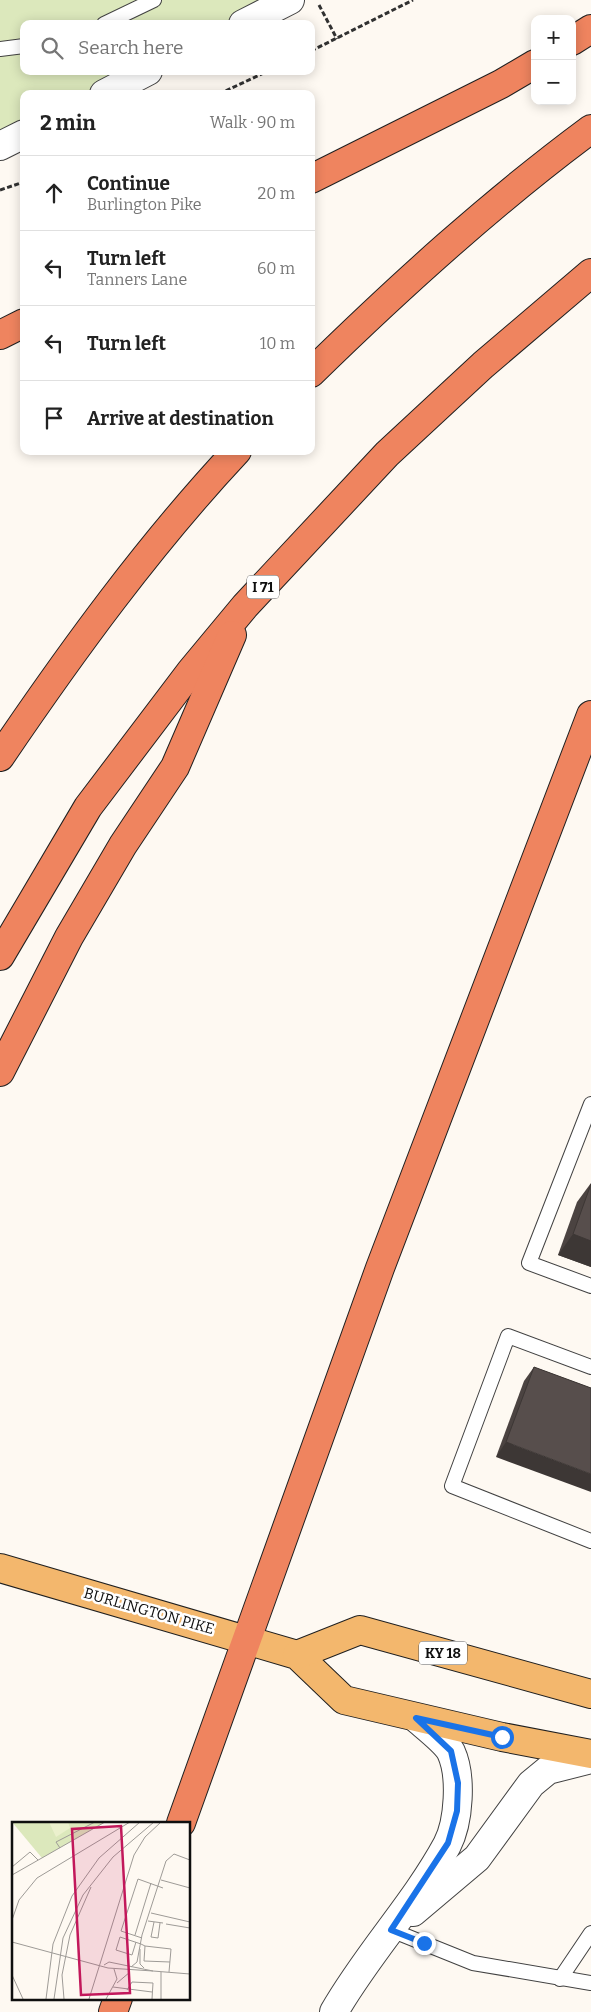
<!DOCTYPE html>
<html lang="en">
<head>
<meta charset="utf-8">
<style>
  body { margin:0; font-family:Bitter,serif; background:#f2f2f2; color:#222 }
  .controls { position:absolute; right:15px; top:15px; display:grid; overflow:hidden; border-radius:10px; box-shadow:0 2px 12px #0003 }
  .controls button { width:45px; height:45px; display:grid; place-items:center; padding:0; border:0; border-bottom:1px solid #e0e0e0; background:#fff; color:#222; font:25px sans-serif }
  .stop { position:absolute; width:15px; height:15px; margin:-11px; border:4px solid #1a73e8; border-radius:50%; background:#fff }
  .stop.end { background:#1a73e8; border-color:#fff; box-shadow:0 1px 5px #0008 }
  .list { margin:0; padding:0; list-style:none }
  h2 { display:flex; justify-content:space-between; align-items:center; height:65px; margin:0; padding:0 20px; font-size:21px }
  h2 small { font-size:16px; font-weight:400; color:#767676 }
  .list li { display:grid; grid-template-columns:32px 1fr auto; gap:15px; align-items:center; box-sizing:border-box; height:75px; padding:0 20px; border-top:1px solid #e0e0e0 }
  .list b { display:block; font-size:19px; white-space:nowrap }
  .list p { margin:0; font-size:16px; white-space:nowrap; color:#767676 }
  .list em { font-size:16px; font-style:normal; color:#767676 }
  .icon { flex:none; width:28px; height:28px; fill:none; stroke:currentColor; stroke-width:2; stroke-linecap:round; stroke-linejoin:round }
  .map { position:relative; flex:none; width:591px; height:2012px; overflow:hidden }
  .search { position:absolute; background:#fff; box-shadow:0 2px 12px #0003; left:20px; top:20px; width:295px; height:55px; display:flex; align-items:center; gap:12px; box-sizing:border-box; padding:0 18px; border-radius:10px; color:#767676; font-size:19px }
  .panel { position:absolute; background:#fff; box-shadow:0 2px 12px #0003; left:20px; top:90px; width:295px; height:365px; border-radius:10px }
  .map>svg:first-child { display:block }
  .green { fill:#dce8bc }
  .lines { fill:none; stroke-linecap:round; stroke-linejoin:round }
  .service-casing { stroke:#424242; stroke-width:16 }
  .minor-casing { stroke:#424242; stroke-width:30 }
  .primary-casing { stroke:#202020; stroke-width:30 }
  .motorway-casing { stroke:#202020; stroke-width:30 }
  .path { stroke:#313131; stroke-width:3; stroke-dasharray:5 2.5; stroke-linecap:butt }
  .service { stroke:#fff; stroke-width:14 }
  .minor { stroke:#fff; stroke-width:28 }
  .primary { stroke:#f3b76d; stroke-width:28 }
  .motorway { stroke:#ef845f; stroke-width:28 }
  .wall { fill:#4b4341 }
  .shaded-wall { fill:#3d3735 }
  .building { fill:#574e4c; stroke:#3d3735 }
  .route { stroke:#1a73e8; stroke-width:6 }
  .labels { text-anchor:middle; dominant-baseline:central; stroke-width:5; stroke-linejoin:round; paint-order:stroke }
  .shield { fill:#fff; stroke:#575757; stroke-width:1 }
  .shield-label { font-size:14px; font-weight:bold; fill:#0f0f0f }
  .street-label { font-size:15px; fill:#0f0f0f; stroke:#fff }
  .inset-road { fill:none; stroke:#9e9b97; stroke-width:1 }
  .view { fill:#c2185b; fill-opacity:0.15; stroke:#c2185b; stroke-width:2.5 }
  .inset-edge { fill:none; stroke:#0f0f0f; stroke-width:2.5 }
</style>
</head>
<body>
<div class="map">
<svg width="591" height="2012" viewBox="0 0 591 2012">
  <rect width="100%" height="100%" fill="#fef9f2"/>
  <path class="green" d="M0 0H290L242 24H24V71H148L103 94H24V134L0 146Z"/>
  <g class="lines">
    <defs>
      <g id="service">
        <path d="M104 24 154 0"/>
        <path d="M0 49 24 46"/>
        <path d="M591 1104 529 1263 591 1286"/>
        <path d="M591 1367 508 1336 452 1486 591 1541"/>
        <path d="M391 1930 473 1963 591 1983"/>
        <path d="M560 1979 591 1933"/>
      </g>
      <g id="minor">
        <path d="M243 24 290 0"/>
        <path d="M104 94 148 71"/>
        <path d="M0 146 24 134"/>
        <path d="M413 1912 477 1858 531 1784 548 1770 591 1759"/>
        <path d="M334 2012C367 1954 415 1904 447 1845 459 1822 462 1776 451 1752 446 1742 425 1726 416 1718"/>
      </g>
      <g id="primary">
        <path d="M0 1568 297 1655 344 1700 502 1737 591 1754"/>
        <path d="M297 1655 360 1630 591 1694"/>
      </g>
      <g id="motorway">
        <path d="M572 41 591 29"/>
        <path d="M311 179 501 84 535 64"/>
        <path d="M0 335 24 323"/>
        <path d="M311 373C400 286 491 203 591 129"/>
        <path d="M0 757C72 651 149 545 237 451"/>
        <path d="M0 956 88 807 191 671 245 606 387 454 483 365 591 273"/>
        <path d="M0 1072 69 937 123 845 175 767 232 635"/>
        <path d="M181 1823 380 1268 591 715"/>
        <path d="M113 2012 118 1998"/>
      </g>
    </defs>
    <use href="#service" class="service-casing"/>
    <use href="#minor" class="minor-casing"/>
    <use href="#primary" class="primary-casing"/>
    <use href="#motorway" class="motorway-casing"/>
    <g class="path">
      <path d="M319 5 337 39"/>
      <path d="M311 51 413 0"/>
      <path d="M219 94 268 71"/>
      <path d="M0 190 24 182"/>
    </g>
    <use href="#service" class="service"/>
    <use href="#minor" class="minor"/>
    <use href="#primary" class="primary"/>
    <use href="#motorway" class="motorway"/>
  </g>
  <g class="wall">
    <path d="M591 1183V1267L558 1255 577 1202Z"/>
    <path d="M534 1367 591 1388 496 1457 524 1381Z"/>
  </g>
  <g class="shaded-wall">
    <path d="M573 1234 591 1241V1267L558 1255Z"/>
    <path d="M506 1442 591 1474V1492L496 1457Z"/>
  </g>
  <g class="building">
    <path d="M591 1184V1241L573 1234Z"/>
    <path d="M534 1367 591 1388V1474L506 1442Z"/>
  </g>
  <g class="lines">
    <path class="route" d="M424 1943 391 1930 448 1843 457 1811 458 1783 451 1751 416 1718 502 1737"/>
  </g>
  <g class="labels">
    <g class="shield">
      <rect x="247" y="575.5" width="32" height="23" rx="4"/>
      <rect x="419" y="1641.5" width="48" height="23" rx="4"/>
    </g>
    <g class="shield-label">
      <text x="263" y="587">I 71</text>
      <text x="443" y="1653">KY 18</text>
    </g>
    <g class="street-label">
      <text transform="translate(149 1611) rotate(16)">BURLINGTON PIKE</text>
    </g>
  </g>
  <g transform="translate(12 1822)">
    <rect width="178" height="178" fill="#fef9f2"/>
    <path d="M0 0H93L30 36Z" fill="#dce8bc"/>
    <path d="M37 0H56L58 6 44 15Z" fill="#ebf0cd"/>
    <path class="inset-road" d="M48 26 44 20 83 0M0 45 18 30 26 38M0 53 93 0M149 58 178 66M139 91 178 100M0 98 7 78 25 56 118 0M136 99 151 101M142 100 139 115 146 116 148 101M154 102 178 106M123 113 139 61M130 116 109 109 126 57 151 66M0 120 96 146 141 149M124 120 120 133 104 128 108 115 129 122 133 124 132 139 158 140M133 124 159 127 157 150M128 127V142L132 146M92 143 97 140 141 149 178 152M119 145 125 140 130 113 154 39 162 32 178 38M0 153 11 177M105 161 118 150M101 165 140 170M115 168 120 160 141 161 140 177M34 177 41 122 60 74 87 36 128 0M42 177 51 116 71 73 101 35 142 0M52 177 50 153 58 113 79 65M77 177 122 33 133 15 149 0M94 177 105 157 102 147M149 177V150"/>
    <path class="view" d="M109 4 118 171 69 173 60 7Z"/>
    <rect width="178" height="178" class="inset-edge"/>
  </g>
</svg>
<div class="controls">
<button>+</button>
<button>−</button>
</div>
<div class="stop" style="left:502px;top:1737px"></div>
<div class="stop end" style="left:424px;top:1943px"></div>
<div class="search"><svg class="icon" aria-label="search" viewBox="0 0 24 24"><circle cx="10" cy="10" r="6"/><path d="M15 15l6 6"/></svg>Search here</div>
<section class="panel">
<h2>2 min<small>Walk · 90 m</small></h2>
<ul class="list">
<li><svg class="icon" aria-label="ahead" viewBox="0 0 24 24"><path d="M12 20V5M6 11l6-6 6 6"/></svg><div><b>Continue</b><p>Burlington Pike</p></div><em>20 m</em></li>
<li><svg class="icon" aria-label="left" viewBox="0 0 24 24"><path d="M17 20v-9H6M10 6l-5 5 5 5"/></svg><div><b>Turn left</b><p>Tanners Lane</p></div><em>60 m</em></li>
<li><svg class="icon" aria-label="left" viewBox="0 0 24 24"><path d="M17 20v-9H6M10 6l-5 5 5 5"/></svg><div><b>Turn left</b></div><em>10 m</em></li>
<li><svg class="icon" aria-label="arrive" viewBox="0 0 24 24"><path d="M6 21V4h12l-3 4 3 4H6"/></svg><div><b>Arrive at destination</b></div></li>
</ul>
</section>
</div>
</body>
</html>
